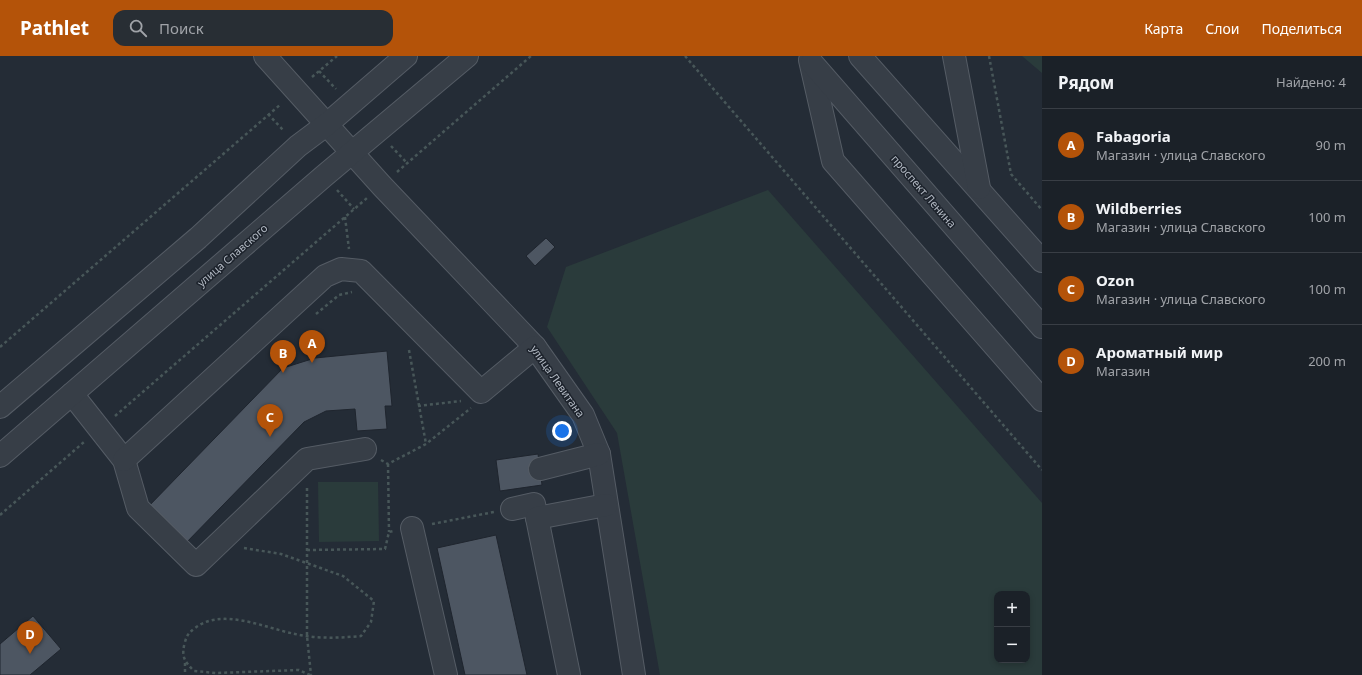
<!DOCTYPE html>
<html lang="ru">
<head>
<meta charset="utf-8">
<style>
  body { margin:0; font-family:"Noto Sans",sans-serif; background:#282e34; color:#f1f3f6 }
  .controls { position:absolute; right:12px; bottom:12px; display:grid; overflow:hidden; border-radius:8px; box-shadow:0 2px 6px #0003 }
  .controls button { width:36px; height:36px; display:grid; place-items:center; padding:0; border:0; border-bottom:1px solid #393e45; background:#1b2128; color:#f1f3f6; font:20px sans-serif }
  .you { position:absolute; left:562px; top:375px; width:14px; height:14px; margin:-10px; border:3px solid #fff; border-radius:50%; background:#1a73e8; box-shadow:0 0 0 6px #1a73e833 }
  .badge { display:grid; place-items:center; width:26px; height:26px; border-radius:50%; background:#b45309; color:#fff; font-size:13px; font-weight:700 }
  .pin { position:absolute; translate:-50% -33px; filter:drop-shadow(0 1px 2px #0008) }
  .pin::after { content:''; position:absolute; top:21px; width:14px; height:12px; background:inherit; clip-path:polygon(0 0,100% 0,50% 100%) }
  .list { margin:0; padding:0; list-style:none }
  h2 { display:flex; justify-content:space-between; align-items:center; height:52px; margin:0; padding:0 16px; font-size:17px }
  h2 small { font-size:13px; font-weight:400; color:#a0a3a8 }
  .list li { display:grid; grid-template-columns:26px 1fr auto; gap:12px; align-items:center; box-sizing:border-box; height:72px; padding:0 16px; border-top:1px solid #393e45 }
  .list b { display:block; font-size:15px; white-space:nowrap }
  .list p { margin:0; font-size:13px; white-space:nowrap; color:#a0a3a8 }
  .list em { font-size:13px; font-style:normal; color:#a0a3a8 }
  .icon { flex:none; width:22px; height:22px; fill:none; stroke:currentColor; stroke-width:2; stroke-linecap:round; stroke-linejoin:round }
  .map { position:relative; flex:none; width:1042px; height:619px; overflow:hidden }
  header { display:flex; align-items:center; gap:24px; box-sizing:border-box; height:56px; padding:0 20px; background:#b45309; color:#fff }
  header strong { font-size:19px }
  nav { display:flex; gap:22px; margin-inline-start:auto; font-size:14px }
  .search { width:280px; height:36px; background:#282e34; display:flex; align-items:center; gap:10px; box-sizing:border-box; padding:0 14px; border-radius:12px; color:#a0a3a8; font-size:15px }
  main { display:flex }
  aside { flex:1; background:#1b2128 }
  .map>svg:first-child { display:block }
  .green { fill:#2a3b3b; fill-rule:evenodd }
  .building { fill:#4d5662; stroke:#1f252e }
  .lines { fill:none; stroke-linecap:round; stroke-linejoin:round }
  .minor-casing { stroke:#555c65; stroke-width:24 }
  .path { stroke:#485759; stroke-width:2.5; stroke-dasharray:3 3; stroke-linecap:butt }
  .minor { stroke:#373e47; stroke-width:22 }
  .labels { text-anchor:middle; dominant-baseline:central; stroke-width:3; stroke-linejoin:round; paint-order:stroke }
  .street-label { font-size:11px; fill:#b2b9c3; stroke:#1d232c }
</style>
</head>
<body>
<header>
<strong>Pathlet</strong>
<div class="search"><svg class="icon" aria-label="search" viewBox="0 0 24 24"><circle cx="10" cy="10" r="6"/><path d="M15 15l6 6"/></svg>Поиск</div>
<nav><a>Карта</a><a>Слои</a><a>Поделиться</a></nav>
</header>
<main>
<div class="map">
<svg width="1042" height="619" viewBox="0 0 1042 619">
  <rect width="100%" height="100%" fill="#242c36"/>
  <g class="green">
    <path d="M1022 0H1042V17Z"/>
    <path d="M768 134 1042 447V619H660L617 377 547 271 566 211ZM997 538H1027V604H997Z"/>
    <path d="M318 426H378L379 485 319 486Z"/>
  </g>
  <g class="building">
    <path d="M546 182 555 191 535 210 526 200Z"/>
    <path d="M387 295 392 350H385L387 373 357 375 355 353 326 355 304 366 184 489 146 453 283 312 315 302Z"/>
    <path d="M538 398 542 429 500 435 496 404Z"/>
    <path d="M496 479 527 619H465L437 492Z"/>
    <path d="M33 560 61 593 30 619H0V588Z"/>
  </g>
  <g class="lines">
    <defs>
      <g id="minor">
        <path d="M265 0 382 130 535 291 583 359 599 398 634 619"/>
        <path d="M860 0 1042 205"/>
        <path d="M954 0 979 132"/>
        <path d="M810 4 833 105 1042 344"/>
        <path d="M812 7 1042 271"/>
        <path d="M72 338 124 404 138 452 196 509 307 403 365 393"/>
        <path d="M0 351 198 182 298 90 326 69 406 0"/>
        <path d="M0 400 324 120 467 0"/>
        <path d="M124 404 325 220 341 213 361 215 481 336 535 291"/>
        <path d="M540 413 599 398"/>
        <path d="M512 453 534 448 537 462"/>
        <path d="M412 472 446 619"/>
        <path d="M569 619 537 462 606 449"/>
      </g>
    </defs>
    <use href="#minor" class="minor-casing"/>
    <g class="path">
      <path d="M685 0 1042 414"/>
      <path d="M989 0 1011 118 1042 154"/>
      <path d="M319 15 336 33"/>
      <path d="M312 21 337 0"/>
      <path d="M268 58 284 75"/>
      <path d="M391 90 407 107"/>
      <path d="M397 116 531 0"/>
      <path d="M337 134 354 153"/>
      <path d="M345 161 349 193"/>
      <path d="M316 258 339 239 352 236"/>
      <path d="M0 291 281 48"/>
      <path d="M409 294 426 388"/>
      <path d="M418 350 461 345"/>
      <path d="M115 360 367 142"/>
      <path d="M381 404 388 408 426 388 471 352"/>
      <path d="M388 408 389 476"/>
      <path d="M307 432V580L311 619"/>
      <path d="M0 459 84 386"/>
      <path d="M432 468 494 456"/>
      <path d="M244 492 281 498 343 520 374 545 371 566 361 580C339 582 317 583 295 578 265 572 222 551 195 572 190 576 187 578 185 586 181 600 184 605 194 615L216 617 299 614 310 619"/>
      <path d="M307 494 385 493 389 476 394 475"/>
      <path d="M185 607V619"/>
    </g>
    <use href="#minor" class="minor"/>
  </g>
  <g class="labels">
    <g class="street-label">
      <text transform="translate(924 135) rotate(49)">проспект Ленина</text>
      <text transform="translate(232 199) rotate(-41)">улица Славского</text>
      <text transform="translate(558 325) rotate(55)">улица Левитана</text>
    </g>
  </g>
</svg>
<div class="controls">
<button>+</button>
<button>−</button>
</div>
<div class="you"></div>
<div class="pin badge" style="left:312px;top:307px">A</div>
<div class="pin badge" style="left:283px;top:317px">B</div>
<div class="pin badge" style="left:270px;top:381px">C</div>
<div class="pin badge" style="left:30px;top:598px">D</div>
</div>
<aside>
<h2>Рядом<small>Найдено: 4</small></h2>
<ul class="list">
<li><span class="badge">A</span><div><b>Fabagoria</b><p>Магазин · улица Славского</p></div><em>90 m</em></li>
<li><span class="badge">B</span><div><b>Wildberries</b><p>Магазин · улица Славского</p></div><em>100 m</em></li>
<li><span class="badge">C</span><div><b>Ozon</b><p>Магазин · улица Славского</p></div><em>100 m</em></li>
<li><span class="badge">D</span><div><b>Ароматный мир</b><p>Магазин</p></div><em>200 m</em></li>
</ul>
</aside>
</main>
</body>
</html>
